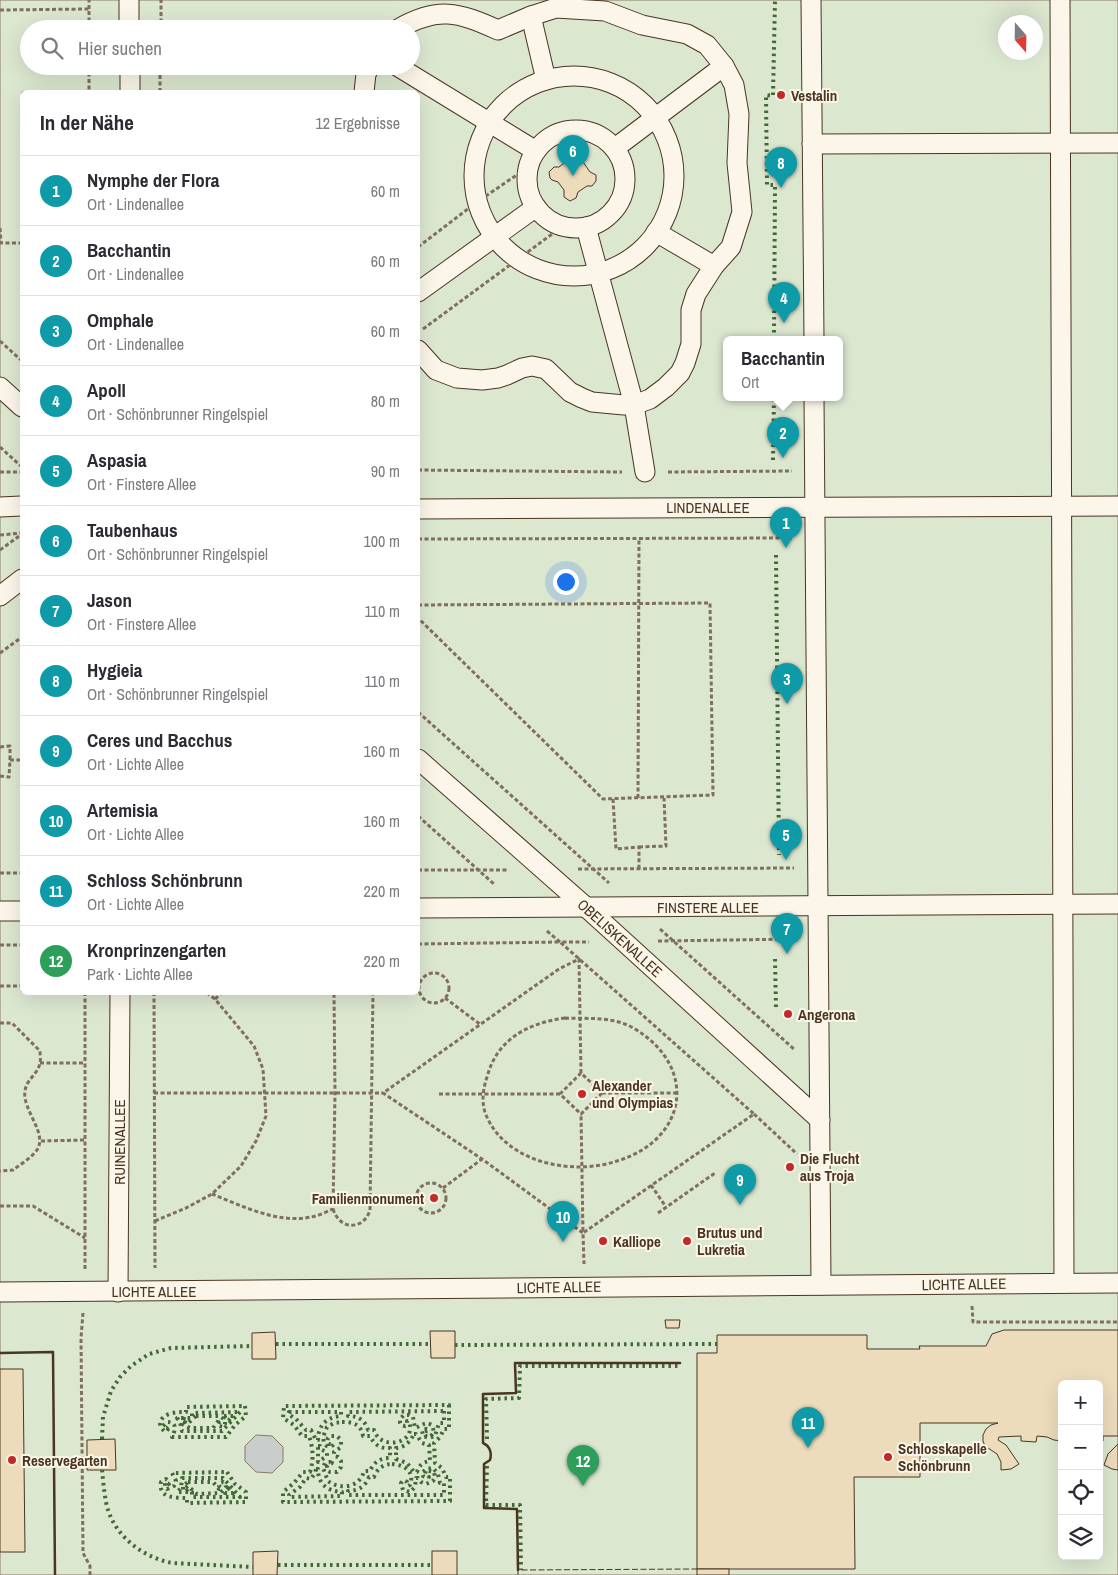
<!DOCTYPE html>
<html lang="de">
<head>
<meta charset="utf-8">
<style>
  body { margin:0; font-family:"Archivo Narrow",sans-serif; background:#f7f7f7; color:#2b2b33 }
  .controls { position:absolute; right:15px; bottom:15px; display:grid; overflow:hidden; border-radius:8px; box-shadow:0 5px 20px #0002 }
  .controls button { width:45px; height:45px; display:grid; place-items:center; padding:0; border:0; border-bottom:1px solid #e1e1e2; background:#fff; color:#2b2b33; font:25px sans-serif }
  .compass { position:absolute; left:998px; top:15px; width:45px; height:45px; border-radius:50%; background:#fff; box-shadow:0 5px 20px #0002; rotate:160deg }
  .you { position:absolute; left:565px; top:581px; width:18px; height:18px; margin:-12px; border:4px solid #fff; border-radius:50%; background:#1a73e8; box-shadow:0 0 0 8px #1a73e833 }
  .badge { display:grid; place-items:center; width:32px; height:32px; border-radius:50%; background:#0b8043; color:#fff; font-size:16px; font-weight:700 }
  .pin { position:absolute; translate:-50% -41px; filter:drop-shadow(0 1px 2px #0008) }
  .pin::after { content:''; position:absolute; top:26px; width:18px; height:15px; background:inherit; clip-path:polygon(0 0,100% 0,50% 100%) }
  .popup { position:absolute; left:723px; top:336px; width:120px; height:65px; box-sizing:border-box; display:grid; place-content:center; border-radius:8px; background:#fff; filter:drop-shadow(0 1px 4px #0005); font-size:16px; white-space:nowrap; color:#7c7c81 }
  .popup b { font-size:19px; color:#2b2b33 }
  .popup::after { content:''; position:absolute; left:50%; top:100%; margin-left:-10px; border:10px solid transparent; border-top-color:#fff }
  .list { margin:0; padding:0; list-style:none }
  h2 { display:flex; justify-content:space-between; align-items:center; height:65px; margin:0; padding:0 20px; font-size:21px }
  h2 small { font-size:16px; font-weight:400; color:#7c7c81 }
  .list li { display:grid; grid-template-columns:32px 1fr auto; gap:15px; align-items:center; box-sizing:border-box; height:70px; padding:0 20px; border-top:1px solid #e1e1e2 }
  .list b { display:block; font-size:19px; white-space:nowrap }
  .list p { margin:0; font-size:16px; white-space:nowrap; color:#7c7c81 }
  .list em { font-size:16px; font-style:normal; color:#7c7c81 }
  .icon { flex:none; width:28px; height:28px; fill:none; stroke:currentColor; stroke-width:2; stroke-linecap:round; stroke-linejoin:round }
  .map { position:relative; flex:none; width:1118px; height:1575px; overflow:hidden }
  .search { position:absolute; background:#fff; box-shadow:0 5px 20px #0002; left:20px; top:20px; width:400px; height:55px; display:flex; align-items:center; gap:12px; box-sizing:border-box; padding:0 18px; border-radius:28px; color:#7c7c81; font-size:19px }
  .panel { position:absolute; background:#fff; box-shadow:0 5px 20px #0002; left:20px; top:90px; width:400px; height:905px; border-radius:8px }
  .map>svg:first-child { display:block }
  .green { fill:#dce7d0; stroke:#887966; fill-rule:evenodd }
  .water { fill:#c9cecd; stroke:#887966 }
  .building { fill:#ecdcbc; stroke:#4a3520 }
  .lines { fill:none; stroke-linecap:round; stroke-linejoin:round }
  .pedestrian-casing { stroke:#4a3520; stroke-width:21 }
  .path { stroke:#7f6f5c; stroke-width:3; stroke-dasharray:4 2.5; stroke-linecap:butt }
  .pedestrian { stroke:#fbf6e9; stroke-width:19 }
  .hedge { stroke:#436837; stroke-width:4; stroke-dasharray:2.5 4; stroke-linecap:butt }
  .fence { stroke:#4a3520; stroke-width:1; stroke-dasharray:6 2.5; stroke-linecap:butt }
  .wall { stroke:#4a3520; stroke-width:2.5 }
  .poi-dot { fill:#c62828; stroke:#fbf6e9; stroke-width:2 }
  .labels { text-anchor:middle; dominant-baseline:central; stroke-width:4; stroke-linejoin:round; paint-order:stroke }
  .poi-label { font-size:15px; font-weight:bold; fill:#4a3520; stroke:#fbf6e9; text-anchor:start }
  .street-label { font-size:15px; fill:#4a3520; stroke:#fbf6e9 }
</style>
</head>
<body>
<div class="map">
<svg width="1118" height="1575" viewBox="0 0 1118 1575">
  <rect width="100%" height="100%" fill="#fbf6e9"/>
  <path class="green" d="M0 0H1118V1575H0ZM1006 22H1036V52H1006ZM29 29H411V66H29ZM22 92H418V992H22ZM727 339H839V397H727ZM1062 1384H1099V1556H1062Z"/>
  <path class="water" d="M256 1435 272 1436 283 1447V1462L272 1473 256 1472 245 1461V1446Z"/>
  <g class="building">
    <path d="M577 153 582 157 583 162 590 172 596 175V181L592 186H587L578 192 576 198 570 201 564 197V190L558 182 552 180 550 178 549 172 554 167H559L568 160 571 156Z"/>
    <path d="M665 1320H680L679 1328H666Z"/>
    <path d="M1004 1330H1118V1436H1103V1441H1099V1384H1062V1441L1054 1440 1047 1437 1037 1436 1036 1442 1021 1441V1436L999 1437 998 1440 1006 1445 1019 1464 1011 1469 1001 1470V1462L997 1454 985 1446 983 1441V1435L986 1429 991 1425 998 1423H920V1477H854L855 1569H697V1353H717V1335H867V1349H920L919 1346H986L992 1334Z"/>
    <path d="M430 1331H455V1358H431Z"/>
    <path d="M275 1332 276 1359H252V1333Z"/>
    <path d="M0 1369H23L25 1552H0Z"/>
    <path d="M115 1439 116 1470H87V1440Z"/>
    <path d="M1118 1444V1470L1112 1469 1104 1465 1108 1454Z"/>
    <path d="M278 1551 277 1575H253V1552Z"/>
    <rect x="432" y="1551" width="25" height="24"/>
    <rect x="697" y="1569" width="32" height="6"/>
  </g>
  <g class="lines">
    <defs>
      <g id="pedestrian">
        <path d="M129 0V29"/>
        <path d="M811 0 814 339"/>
        <path d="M1060 0 1064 1283"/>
        <path d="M531 16 546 80"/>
        <path d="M398 29C438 6 458 12 498 30L531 16 556 8 605 11 642 25 687 34 707 45 724 66 734 85 739 114 737 163 742 212 731 247 714 266 696 294 691 310V344L685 363 680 373 666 387 650 399 634 405H624L592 402 582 398 570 392 546 369 532 366 522 368 507 375 498 378 482 380 457 378 436 370 418 350"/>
        <path d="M130 66V92"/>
        <path d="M397 66 536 151"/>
        <circle cx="574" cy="176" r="100"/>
        <path d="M364 92 366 74 370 66"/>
        <circle cx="576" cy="179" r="49"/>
        <path d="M812 144 1118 143"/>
        <path d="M615 148 724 66"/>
        <path d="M586 227 634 405 645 472"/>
        <path d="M656 232 714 266"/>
        <path d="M418 292 536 207"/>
        <path d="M0 387 22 407"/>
        <path d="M814 397 821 1285"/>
        <path d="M0 507 21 506"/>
        <path d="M418 509 1118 506"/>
        <path d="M0 596 22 579"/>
        <path d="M418 759 587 908 820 1120"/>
        <path d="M418 908 1118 904"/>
        <path d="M0 911H22"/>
        <path d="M0 1292 1118 1283"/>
        <path d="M118 1292 120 992"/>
      </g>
    </defs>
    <use href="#pedestrian" class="pedestrian-casing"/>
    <g class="path">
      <path d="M89 9V0"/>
      <path d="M0 10 89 9V29"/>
      <path d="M161 29V0"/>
      <path d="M89 66V92"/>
      <path d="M160 92V66"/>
      <path d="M0 228 1 243H22"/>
      <path d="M418 247 477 202 524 170"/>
      <path d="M423 329 563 226"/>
      <path d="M0 341 22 361"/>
      <path d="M0 447 22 467"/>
      <path d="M418 470 622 472"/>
      <path d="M0 472H22"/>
      <path d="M668 472 792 471"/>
      <path d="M0 535 22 533"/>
      <path d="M418 539 792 538"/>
      <path d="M0 550 22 534"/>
      <path d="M418 605 710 603 713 795 603 799 418 618"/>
      <path d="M0 653 22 637"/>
      <path d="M418 712 609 883"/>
      <path d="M0 747 10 746V760"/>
      <path d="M0 776 9 777 10 760H22"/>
      <path d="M638 798 639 538"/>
      <path d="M613 799 616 849 639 847V869"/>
      <path d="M418 816 494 884"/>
      <path d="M639 847 666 846 664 798"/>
      <path d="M578 869 794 868"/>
      <path d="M418 870H507"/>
      <path d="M0 873H22"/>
      <path d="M660 929 795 1050"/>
      <path d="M547 931 560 942H589"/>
      <path d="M658 941 797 939"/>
      <path d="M418 944 560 942 754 1114 583 1233 584 1264"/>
      <path d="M0 945H22"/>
      <circle cx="434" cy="988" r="15"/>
      <path d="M0 986H22"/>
      <path d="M85 992V1269"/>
      <path d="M154 992 155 1268"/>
      <path d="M445 998 481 1025"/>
      <path d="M215 999 223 992"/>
      <path d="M565 1018C589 1019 614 1016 635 1029 699 1068 687 1140 617 1161 572 1176 506 1163 486 1115 481 1103 483 1089 487 1077 497 1039 528 1023 565 1018Z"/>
      <path d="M0 1023H12L40 1051C40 1055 41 1060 40 1063 38 1074 26 1080 25 1091 22 1110 48 1133 37 1150 31 1158 21 1164 13 1170L0 1171"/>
      <path d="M40 1063H85"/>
      <path d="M581 1073 579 959 559 969 383 1093 482 1159 583 1233 581 1114"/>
      <path d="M154 1093H383"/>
      <path d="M602 1093 581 1114 560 1094 581 1073 602 1093H677"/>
      <path d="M439 1094H560"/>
      <path d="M754 1114 797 1154"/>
      <path d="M41 1141 85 1140"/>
      <circle cx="431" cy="1198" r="15"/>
      <path d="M651 1185 666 1207"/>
      <path d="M443 1188 482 1159"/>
      <path d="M212 1194C242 1206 278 1224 311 1217 318 1216 326 1212 333 1209L335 1093 334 992"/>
      <path d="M0 1206H33L85 1238"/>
      <path d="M333 1209C340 1231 364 1230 370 1210L373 992"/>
      <path d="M658 1213 715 1173"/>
      <path d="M155 1221 186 1208 212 1194 241 1166 256 1141 266 1116 263 1069 254 1046 215 999 206 992"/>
      <path d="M972 1306 973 1322H1118"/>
      <path d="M83 1313 81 1338 83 1553 90 1566V1575"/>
    </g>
    <use href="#pedestrian" class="pedestrian"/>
    <g class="hedge">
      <path d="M774 339 775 185H767L766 95 773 96 775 0"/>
      <path d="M773 460 774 397"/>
      <path d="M776 555 779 855"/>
      <path d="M775 959 776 1010"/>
      <path d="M276 1344H430"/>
      <path d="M455 1345 717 1344"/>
      <path d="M449 1405V1429H444L440 1437 434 1443 435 1463 442 1468 446 1477H450V1501L283 1502V1492L294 1483 303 1472H310C314 1459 313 1448 309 1436H302L294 1425 283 1418 284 1406Z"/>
      <path d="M245 1406 246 1416 235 1425 226 1437H172C175 1431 178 1422 167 1422L163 1426 165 1428H167L169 1426V1428L166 1432C156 1426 160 1417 169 1414 175 1412 181 1412 186 1412V1407Z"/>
      <path d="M444 1411V1423H439L435 1436 429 1438 423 1436 422 1430 426 1429 429 1430 424 1432 426 1436H431L434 1432 432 1425C424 1421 422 1426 415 1428L413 1417 409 1415H404L400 1419V1423L401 1425 405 1426 407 1425V1421L409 1422C417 1444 380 1451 374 1430H368C365 1420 358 1416 348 1416V1412Z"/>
      <path d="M240 1412 222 1431H182L180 1422 177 1418H192V1413Z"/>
      <path d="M289 1412H341V1416C327 1417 318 1425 318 1440H316L311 1430H306L296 1419 288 1414Z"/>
      <path d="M196 1416H220L225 1420V1424L223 1427 219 1426 218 1423 221 1421 219 1420 213 1428H190L182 1424 184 1419 187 1420V1421L185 1422 187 1424Z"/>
      <path d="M224 1416H233L228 1421Z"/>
      <path d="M342 1422C353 1422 361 1424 363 1436H370C374 1444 380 1449 390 1448V1458C380 1458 374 1462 370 1471H364C360 1488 340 1490 328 1481L323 1468 325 1463 330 1462 334 1464 332 1463 327 1466 328 1471 330 1472H337L341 1467V1461L338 1457 334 1456V1452L341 1447V1440L337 1436H330L328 1438 327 1442 329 1444H334C331 1448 326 1447 324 1443L323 1437 327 1427 334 1423Z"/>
      <path d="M414 1434H416L422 1443 429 1445 430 1461C423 1462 419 1465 417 1472H414L407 1463 396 1459V1448C405 1447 410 1442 414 1434Z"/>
      <path d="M102 1439 103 1417 111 1391 120 1377 131 1366 149 1354 171 1348 252 1346"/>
      <path d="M487 1439 486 1399 519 1398 520 1366H679"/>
      <path d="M318 1446H320L322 1450 327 1452V1456L318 1462Z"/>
      <path d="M392 1464C404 1465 415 1471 410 1485L408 1486 407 1482 404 1480 401 1483 403 1490 410 1492 415 1487 416 1478H418L421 1482 426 1484 433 1481 435 1477 434 1472 426 1470 425 1474 429 1477 427 1478 423 1476 422 1473 426 1469 433 1468 438 1474 440 1483H444V1495H348V1491C358 1491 366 1486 369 1477H374C377 1469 383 1464 392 1464Z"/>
      <path d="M487 1466 486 1505H520L521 1570"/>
      <path d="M316 1469H318C318 1484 327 1491 342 1492V1496L289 1497V1495L300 1487 306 1478 311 1479 315 1473Z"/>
      <path d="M102 1470C103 1480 104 1491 106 1502 112 1534 141 1557 172 1563L253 1567"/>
      <path d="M227 1472 235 1484 246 1492V1502L187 1503V1498C175 1498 158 1498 161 1482L166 1479 169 1482V1484L165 1482V1487L167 1489 174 1486 176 1481 172 1473Z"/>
      <path d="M182 1478H223L240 1497H192V1492H177L181 1488Z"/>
      <path d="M188 1482H213L219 1489 222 1488 219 1486 220 1483 223 1482 225 1483 226 1487 220 1493 197 1494 188 1486 185 1488 188 1489 186 1491 183 1490V1486Z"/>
      <path d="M228 1488 233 1493H225Z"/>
      <path d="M278 1565H432"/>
    </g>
    <path class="fence" d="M518 1575V1570L697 1569"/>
    <g class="wall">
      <path d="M0 1353 53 1352 55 1575"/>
      <path d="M518 1570 517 1509 484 1508V1464L490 1460C492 1453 490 1446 483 1443V1394L516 1393 515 1363H680"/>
    </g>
  </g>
  <g class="poi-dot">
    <circle cx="781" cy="95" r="5"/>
    <circle cx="788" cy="1014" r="5"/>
    <circle cx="582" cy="1094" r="5"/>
    <circle cx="790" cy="1167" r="5"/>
    <circle cx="434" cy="1198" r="5"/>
    <circle cx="603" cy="1241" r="5"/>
    <circle cx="687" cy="1241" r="5"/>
    <circle cx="888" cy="1457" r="5"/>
    <circle cx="12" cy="1460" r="5"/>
  </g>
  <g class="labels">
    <g class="poi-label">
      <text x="791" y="95">Vestalin</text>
      <text x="798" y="1014">Angerona</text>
      <text x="592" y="1085">Alexander<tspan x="592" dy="17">und Olympias</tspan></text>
      <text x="800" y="1158">Die Flucht<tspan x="800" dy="17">aus Troja</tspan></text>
      <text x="424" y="1198" text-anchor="end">Familienmonument</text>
      <text x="697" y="1232">Brutus und<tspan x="697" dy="17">Lukretia</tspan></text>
      <text x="613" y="1241">Kalliope</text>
      <text x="898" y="1448">Schlosskapelle<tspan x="898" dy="17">Schönbrunn</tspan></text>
      <text x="22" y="1460">Reservegarten</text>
    </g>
    <g class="street-label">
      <text x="708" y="507">LINDENALLEE</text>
      <text x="708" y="907">FINSTERE ALLEE</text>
      <text transform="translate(620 938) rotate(42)">OBELISKENALLEE</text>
      <text transform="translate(119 1142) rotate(-90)">RUINENALLEE</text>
      <text transform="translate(964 1284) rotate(-1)">LICHTE ALLEE</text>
      <text transform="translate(559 1287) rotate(-1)">LICHTE ALLEE</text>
      <text x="154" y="1291">LICHTE ALLEE</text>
    </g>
  </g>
</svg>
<div class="controls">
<button>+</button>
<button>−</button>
<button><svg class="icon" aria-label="locate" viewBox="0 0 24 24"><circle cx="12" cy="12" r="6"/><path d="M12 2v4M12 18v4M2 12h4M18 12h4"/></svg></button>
<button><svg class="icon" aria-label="layers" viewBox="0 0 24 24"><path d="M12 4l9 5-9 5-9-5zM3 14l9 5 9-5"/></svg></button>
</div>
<svg class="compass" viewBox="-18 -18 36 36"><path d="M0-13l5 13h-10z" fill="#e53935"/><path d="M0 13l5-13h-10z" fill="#7c7c81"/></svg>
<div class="you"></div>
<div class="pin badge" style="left:786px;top:548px;background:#0f9aa8">1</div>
<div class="pin badge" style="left:783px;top:458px;background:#0f9aa8">2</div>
<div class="popup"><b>Bacchantin</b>Ort</div>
<div class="pin badge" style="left:787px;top:704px;background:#0f9aa8">3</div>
<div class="pin badge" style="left:784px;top:323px;background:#0f9aa8">4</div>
<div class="pin badge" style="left:786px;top:860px;background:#0f9aa8">5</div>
<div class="pin badge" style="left:573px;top:176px;background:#0f9aa8">6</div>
<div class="pin badge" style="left:787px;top:954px;background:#0f9aa8">7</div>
<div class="pin badge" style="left:781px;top:188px;background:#0f9aa8">8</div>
<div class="pin badge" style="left:740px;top:1205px;background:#0f9aa8">9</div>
<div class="pin badge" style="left:563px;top:1242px;background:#0f9aa8">10</div>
<div class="pin badge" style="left:808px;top:1448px;background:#0f9aa8">11</div>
<div class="pin badge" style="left:583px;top:1486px;background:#2e9e5b">12</div>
<div class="search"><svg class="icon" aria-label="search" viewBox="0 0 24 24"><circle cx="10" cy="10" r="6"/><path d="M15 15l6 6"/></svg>Hier suchen</div>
<section class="panel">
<h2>In der Nähe<small>12 Ergebnisse</small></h2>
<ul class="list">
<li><span class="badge" style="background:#0f9aa8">1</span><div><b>Nymphe der Flora</b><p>Ort · Lindenallee</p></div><em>60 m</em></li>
<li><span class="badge" style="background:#0f9aa8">2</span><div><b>Bacchantin</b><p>Ort · Lindenallee</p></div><em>60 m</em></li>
<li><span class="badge" style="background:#0f9aa8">3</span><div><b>Omphale</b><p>Ort · Lindenallee</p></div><em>60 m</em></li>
<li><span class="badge" style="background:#0f9aa8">4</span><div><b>Apoll</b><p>Ort · Schönbrunner Ringelspiel</p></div><em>80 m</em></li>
<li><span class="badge" style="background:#0f9aa8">5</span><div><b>Aspasia</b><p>Ort · Finstere Allee</p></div><em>90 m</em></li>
<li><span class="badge" style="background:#0f9aa8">6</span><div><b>Taubenhaus</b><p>Ort · Schönbrunner Ringelspiel</p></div><em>100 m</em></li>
<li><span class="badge" style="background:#0f9aa8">7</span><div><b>Jason</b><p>Ort · Finstere Allee</p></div><em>110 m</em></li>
<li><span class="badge" style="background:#0f9aa8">8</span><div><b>Hygieia</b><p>Ort · Schönbrunner Ringelspiel</p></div><em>110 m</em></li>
<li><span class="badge" style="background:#0f9aa8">9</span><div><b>Ceres und Bacchus</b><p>Ort · Lichte Allee</p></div><em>160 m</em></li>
<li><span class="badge" style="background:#0f9aa8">10</span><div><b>Artemisia</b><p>Ort · Lichte Allee</p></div><em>160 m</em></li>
<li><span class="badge" style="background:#0f9aa8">11</span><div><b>Schloss Schönbrunn</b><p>Ort · Lichte Allee</p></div><em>220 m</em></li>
<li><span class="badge" style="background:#2e9e5b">12</span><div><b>Kronprinzengarten</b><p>Park · Lichte Allee</p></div><em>220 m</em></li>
</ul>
</section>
</div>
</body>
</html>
